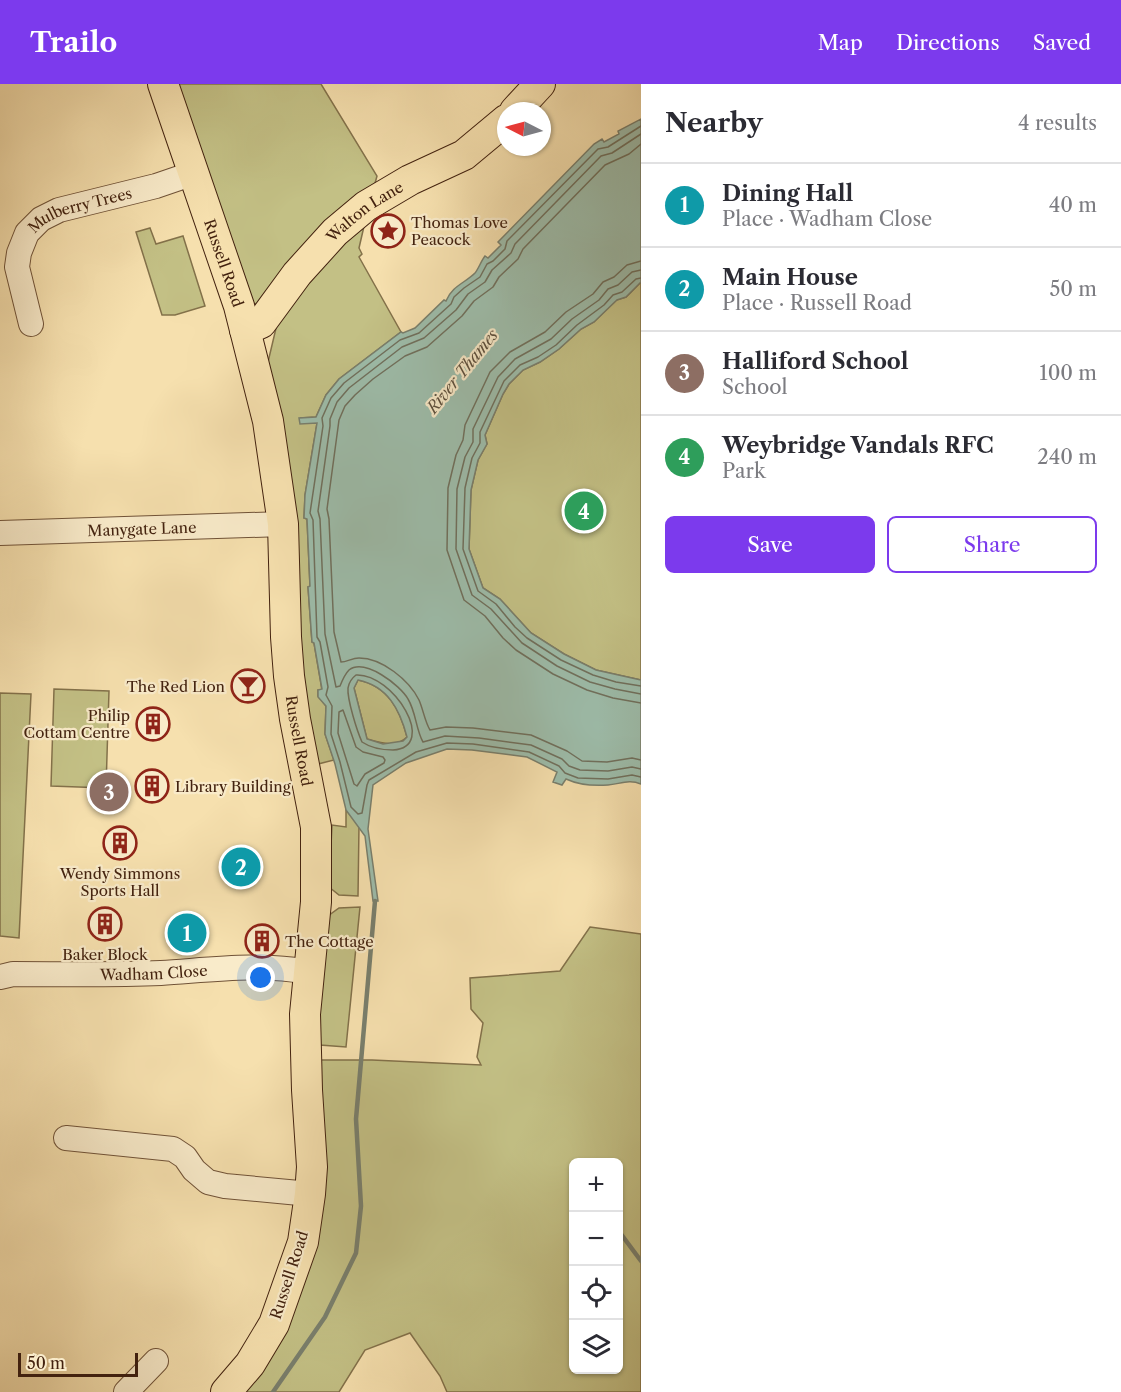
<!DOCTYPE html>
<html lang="en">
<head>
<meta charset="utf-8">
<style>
  body { margin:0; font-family:"Libre Caslon Text",serif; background:#f7f7f7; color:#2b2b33 }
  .controls { position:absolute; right:18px; bottom:18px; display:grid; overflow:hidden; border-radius:9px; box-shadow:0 2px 4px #0004 }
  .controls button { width:54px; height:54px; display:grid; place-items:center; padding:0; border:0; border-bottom:2px solid #e1e1e2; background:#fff; color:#2b2b33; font:30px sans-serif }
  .compass { position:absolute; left:497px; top:18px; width:54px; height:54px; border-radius:50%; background:#fff; box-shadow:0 2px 4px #0004; rotate:276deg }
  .scale { position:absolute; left:18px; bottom:15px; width:120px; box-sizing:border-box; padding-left:6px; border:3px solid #43220f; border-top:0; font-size:16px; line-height:21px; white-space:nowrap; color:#43220f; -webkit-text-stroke:4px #f9ebca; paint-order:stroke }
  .you { position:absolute; left:261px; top:894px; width:21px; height:21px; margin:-15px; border:4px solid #fff; border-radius:50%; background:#1a73e8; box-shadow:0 0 0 9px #1a73e833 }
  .badge { display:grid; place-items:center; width:39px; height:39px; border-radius:50%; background:#7c3aed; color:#fff; font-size:20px; font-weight:700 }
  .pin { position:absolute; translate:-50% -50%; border:3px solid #fff; box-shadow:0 2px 6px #0006 }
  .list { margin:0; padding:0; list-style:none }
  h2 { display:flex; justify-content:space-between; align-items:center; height:78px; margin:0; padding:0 24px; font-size:26px }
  h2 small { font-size:20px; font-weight:400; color:#7c7c81 }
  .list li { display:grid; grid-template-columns:39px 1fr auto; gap:18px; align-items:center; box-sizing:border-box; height:84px; padding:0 24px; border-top:2px solid #e1e1e2 }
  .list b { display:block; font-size:22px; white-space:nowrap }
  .list p { margin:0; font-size:20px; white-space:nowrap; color:#7c7c81 }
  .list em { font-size:20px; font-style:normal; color:#7c7c81 }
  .actions { display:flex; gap:12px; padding:18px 24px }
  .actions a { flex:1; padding:14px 0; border:2px solid #7c3aed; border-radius:9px; text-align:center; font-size:21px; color:#7c3aed }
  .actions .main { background:#7c3aed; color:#fff }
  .icon { flex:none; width:33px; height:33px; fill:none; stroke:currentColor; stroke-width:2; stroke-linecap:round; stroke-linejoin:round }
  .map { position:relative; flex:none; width:641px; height:1308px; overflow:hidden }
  header { display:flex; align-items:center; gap:36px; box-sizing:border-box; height:84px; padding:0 30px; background:#7c3aed; color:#fff }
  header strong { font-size:28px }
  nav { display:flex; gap:33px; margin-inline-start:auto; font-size:21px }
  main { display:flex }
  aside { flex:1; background:#fff }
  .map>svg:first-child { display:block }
  .green { fill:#c3c085; stroke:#83714a; stroke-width:1.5; fill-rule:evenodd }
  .water { fill:#9dbdab; stroke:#797f6d; stroke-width:1.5; fill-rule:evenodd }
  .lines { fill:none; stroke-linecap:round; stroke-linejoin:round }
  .shore { stroke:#70705d; stroke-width:1.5 }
  .stream { stroke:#797f6d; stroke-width:4.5 }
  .minor-casing { stroke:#705237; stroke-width:26 }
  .major-casing { stroke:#43220f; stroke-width:32 }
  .minor { stroke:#f9ebca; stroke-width:24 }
  .major { stroke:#f6e0ae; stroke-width:30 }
  .labels { text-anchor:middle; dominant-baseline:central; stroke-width:4.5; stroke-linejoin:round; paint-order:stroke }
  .street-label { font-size:15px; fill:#43220f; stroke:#f9ebca }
  .poi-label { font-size:15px; fill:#43220f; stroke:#f9ebca; text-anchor:start }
  .water-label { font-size:16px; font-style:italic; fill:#5e503e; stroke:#f9ebca }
</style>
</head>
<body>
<header>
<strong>Trailo</strong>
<nav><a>Map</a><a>Directions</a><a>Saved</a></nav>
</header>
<main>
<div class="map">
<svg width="641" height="1308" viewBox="0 0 641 1308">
  <rect width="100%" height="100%" fill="#f6e0ae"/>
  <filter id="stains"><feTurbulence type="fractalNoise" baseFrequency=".00333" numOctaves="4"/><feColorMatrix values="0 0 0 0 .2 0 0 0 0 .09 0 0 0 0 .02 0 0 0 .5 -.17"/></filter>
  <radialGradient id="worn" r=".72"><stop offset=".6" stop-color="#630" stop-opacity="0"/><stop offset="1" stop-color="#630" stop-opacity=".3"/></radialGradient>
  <g class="green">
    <path d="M171 0H321L377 92 372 110 267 217 256 220 246 216Z"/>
    <path d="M365 138 359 164 362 170 359 173 401 248 339 295 326 311 316 333 300 334 317 339 305 411 304 434 307 435 310 503H308L312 558 314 559 322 606H318V612L326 622 325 650 334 676 318 680 296 560 268 278 277 240 300 197Z"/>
    <path d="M150 144 156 160 183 152 205 222 175 231H162L136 148Z"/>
    <path d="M641 198V596L596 586 564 570 531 549 500 515 483 504 469 465 471 406 478 376 487 360 485 351 503 310 509 300 523 286 540 278 559 265 581 245 594 238 616 216 626 213Z"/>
    <path d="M358 596C388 602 400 626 407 653 396 664 381 659 367 655L354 604Z"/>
    <path d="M54 605 109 607 106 704 51 702Z"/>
    <path d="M0 609 31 610 19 854 0 852Z"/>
    <path d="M346 726 359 742 358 812 339 811 329 803 332 741 346 743Z"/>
    <path d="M360 823 346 963 320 961 317 948 328 832 339 824Z"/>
    <path d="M590 843 641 850V1308H447L440 1292 410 1249 365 1266 339 1308H230L303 1158 306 976H372L481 981 477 973 483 939 471 925 470 894 560 887ZM574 1078H618V1286H574Z"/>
  </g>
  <path class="water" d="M641 35V198L626 213 617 216 594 238 581 245 559 265 540 278 523 286 509 300 503 310 485 351 487 360 478 376 471 406 469 465 483 504 500 515 531 549 564 570 596 586 641 596V700C629 695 620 700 608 701 594 702 579 701 566 695L562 701 553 698 557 688 527 673 472 666 447 665 406 679 373 701 368 745 378 817H373L365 752 346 726 335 680 325 650 326 622 318 613V606L322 605 314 559 312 558 308 503 310 502 307 435 304 434 305 411 317 339 300 340 299 334 316 333 326 311 339 295 401 248 403 249 415 244 444 216 446 217C452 202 465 199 475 189 479 184 481 177 485 172L488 174 501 161 498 158 594 60 602 55 604 58 619 50 618 47ZM358 596C388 602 400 626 407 653L403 657 383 660 367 655 354 604Z"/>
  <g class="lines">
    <g class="shore">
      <path d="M641 42 608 63 598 65 507 157 505 165 493 177 487 180 480 193 464 204 454 213 451 220 419 249 400 256 344 299 331 314 322 334 323 342 310 429 313 436 317 553 320 558 328 603 326 611 332 622 331 650 340 678 351 723 358 730 362 729 367 701 369 696 416 668 447 659 473 660 529 668 559 682 565 689 578 694 608 695 632 691 641 693"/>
      <path d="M641 50 612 69 601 72 515 160 511 169 492 186 485 198 468 210 456 226 424 254 402 263 349 304 337 318 330 335V342L318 427 320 435 325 550 336 603 340 602C342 597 345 590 349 586 365 574 400 601 408 615 416 628 416 646 423 658L445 652 479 654 531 661 562 675 569 682 580 686 608 687 632 683 641 685"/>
      <path d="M641 60 629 70 605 81 523 165 518 175 499 193 493 203 474 217 462 232 427 263 405 272 373 295 355 311 345 322 339 336 327 425 329 435 334 548 341 578C347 578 352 574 359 574 382 574 409 596 419 616 423 625 425 638 430 646L446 643 473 644 531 651 567 667 582 677 607 678 632 674 641 676"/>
      <path d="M641 177 627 181 614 193 603 198 593 210 566 228 545 248 510 268 490 288 465 341 463 356 456 371 448 404 447 466 464 516 485 532 503 554 516 566 553 590 587 606 613 614 641 619"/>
      <path d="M641 186 632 188 618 201 608 205 599 216 572 235 551 255 515 275 498 293 473 345V358L465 373 457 405 456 465 472 511 491 525 522 559 557 582 590 598 615 605 641 610"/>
      <path d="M641 194 636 195 622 208 613 211 604 221 577 241 556 261 538 273 520 281 504 297 480 348V359L472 374 465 404 463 465 478 507 496 520 515 543 527 554 561 576 593 591 616 598 641 602"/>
      <path d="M356 591C393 589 439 663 393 666 383 666 371 664 362 658 357 647 347 615 348 604 349 598 352 594 356 591Z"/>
      <path d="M343 626 356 663 363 668 383 673 385 676 384 679 365 690 357 702 354 700 338 649 339 628Z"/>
    </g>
    <g class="stream">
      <path d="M618 1146 641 1177"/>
      <path d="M273 1308 325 1233 356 1169 361 1122 356 1035 375 817"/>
    </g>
    <defs>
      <g id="minor">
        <path id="s1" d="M31 240 17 183 19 169 27 149 41 135 59 126 156 102 194 89"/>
        <path id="s2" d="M0 449 283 440"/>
        <path id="s3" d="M0 893 13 890C63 890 112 891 161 889 210 886 260 879 308 888"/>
        <path d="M66 1054 173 1065 185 1073 194 1086 208 1098 225 1102 310 1110"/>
        <path d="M126 1308 156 1277"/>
      </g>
      <g id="major">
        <path id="s4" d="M163 0 239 222 268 337 283 440 286 553 289 592 295 635 316 743V818L305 930 307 1006 312 1083 310 1110 303 1158 274 1240 250 1280 226 1308"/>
        <path d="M515 27 540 0"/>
        <path id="s5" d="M245 246 261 239 297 190 335 148 366 122 410 96 464 71 506 36"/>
      </g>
    </defs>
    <use href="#minor" class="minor-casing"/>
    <use href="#major" class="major-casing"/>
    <use href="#minor" class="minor"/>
    <use href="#major" class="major"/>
  </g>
  <defs>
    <symbol id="sight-ring" viewBox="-11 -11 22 22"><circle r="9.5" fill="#f9ebca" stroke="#8f2418" stroke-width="1.5"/><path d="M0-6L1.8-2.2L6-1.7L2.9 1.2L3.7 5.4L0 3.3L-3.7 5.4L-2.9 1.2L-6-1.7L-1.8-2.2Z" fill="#8f2418"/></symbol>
    <symbol id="bar-ring" viewBox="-11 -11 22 22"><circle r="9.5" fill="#f9ebca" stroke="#8f2418" stroke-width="1.5"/><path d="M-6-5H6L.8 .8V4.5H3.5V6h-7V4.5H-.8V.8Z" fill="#8f2418"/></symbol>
    <symbol id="building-ring" viewBox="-11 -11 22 22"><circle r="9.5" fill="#f9ebca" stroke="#8f2418" stroke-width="1.5"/><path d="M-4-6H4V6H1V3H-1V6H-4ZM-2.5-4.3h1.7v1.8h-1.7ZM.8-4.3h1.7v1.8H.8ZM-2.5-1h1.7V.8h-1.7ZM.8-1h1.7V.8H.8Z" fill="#8f2418"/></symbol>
  </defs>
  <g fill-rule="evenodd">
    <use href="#sight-ring" x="369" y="128" width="38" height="38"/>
    <use href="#bar-ring" x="229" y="583" width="38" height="38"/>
    <use href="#building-ring" x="134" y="621" width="38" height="38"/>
    <use href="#building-ring" x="133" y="683" width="38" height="38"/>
    <use href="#building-ring" x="101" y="740" width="38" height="38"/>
    <use href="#building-ring" x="86" y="821" width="38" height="38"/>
    <use href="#building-ring" x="243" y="838" width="38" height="38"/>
  </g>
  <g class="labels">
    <g class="street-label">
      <text stroke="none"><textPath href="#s1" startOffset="154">Mulberry Trees</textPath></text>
      <text stroke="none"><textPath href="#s5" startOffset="171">Walton Lane</textPath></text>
      <text stroke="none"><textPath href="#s4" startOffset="189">Russell Road</textPath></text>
      <text stroke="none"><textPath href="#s2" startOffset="142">Manygate Lane</textPath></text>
      <text stroke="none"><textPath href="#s4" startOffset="675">Russell Road</textPath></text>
      <text stroke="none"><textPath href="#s3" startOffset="154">Wadham Close</textPath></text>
      <text transform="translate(289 1191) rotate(-72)">Russell Road</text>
    </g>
    <g class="poi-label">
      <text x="411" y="138">Thomas Love<tspan x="411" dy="17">Peacock</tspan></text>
      <text x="225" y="602" text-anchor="end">The Red Lion</text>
      <text x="130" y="631" text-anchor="end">Philip<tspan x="130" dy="17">Cottam Centre</tspan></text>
      <text x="175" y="702">Library Building</text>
      <text x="120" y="789" text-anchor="middle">Wendy Simmons<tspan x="120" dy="17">Sports Hall</tspan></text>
      <text x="285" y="857">The Cottage</text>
      <text x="105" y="870" text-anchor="middle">Baker Block</text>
    </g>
    <g class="water-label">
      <text transform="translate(462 287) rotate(-51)">River Thames</text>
    </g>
  </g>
  <rect width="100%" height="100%" filter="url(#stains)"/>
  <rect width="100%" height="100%" fill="url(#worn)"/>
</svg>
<div class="controls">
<button>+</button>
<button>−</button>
<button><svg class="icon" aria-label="locate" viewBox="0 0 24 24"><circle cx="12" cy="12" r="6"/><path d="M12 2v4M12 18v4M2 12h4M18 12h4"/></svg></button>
<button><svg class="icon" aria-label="layers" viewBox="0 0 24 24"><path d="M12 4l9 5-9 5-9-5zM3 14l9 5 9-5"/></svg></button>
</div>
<svg class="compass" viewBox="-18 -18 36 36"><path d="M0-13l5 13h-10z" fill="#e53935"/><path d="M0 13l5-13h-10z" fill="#7c7c81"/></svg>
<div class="scale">50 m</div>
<div class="you"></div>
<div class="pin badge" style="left:187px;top:849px;background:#0f9aa8">1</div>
<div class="pin badge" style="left:241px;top:783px;background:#0f9aa8">2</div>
<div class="pin badge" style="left:109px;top:708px;background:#8d6e63">3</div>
<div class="pin badge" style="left:584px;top:427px;background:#2e9e5b">4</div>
</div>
<aside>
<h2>Nearby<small>4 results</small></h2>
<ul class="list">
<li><span class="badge" style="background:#0f9aa8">1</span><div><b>Dining Hall</b><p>Place · Wadham Close</p></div><em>40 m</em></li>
<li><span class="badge" style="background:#0f9aa8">2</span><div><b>Main House</b><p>Place · Russell Road</p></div><em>50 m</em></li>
<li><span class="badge" style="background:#8d6e63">3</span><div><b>Halliford School</b><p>School</p></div><em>100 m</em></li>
<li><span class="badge" style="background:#2e9e5b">4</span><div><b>Weybridge Vandals RFC</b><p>Park</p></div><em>240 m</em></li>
</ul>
<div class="actions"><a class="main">Save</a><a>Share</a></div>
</aside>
</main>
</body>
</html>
